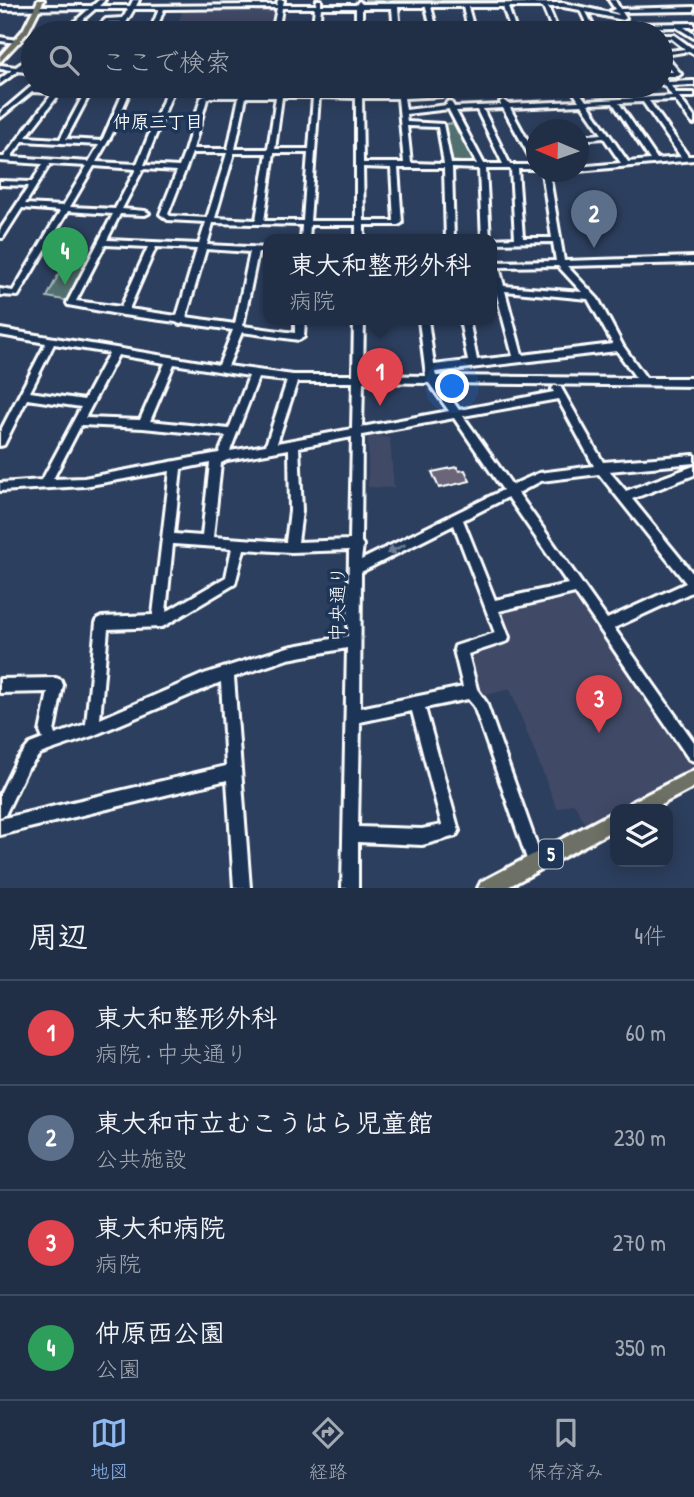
<!DOCTYPE html>
<html lang="ja">
<head>
<meta charset="utf-8">
<style>
  body { margin:0; font-family:"Patrick Hand","Klee One",sans-serif; background:#2d3b51; color:#f1f3f6 }
  .controls { position:absolute; right:21px; bottom:21px; display:grid; overflow:hidden; border-radius:14px; box-shadow:0 4px 18px #0003 }
  .controls button { width:63px; height:63px; display:grid; place-items:center; padding:0; border:0; border-bottom:2px solid #3e4a5f; background:#212f46; color:#f1f3f6; font:35px sans-serif }
  .compass { position:absolute; left:526px; top:119px; width:63px; height:63px; border-radius:50%; background:#212f46; box-shadow:0 4px 18px #0003; rotate:272deg }
  .you { position:absolute; left:453px; top:387px; width:24px; height:24px; margin:-18px; border:5px solid #fff; border-radius:50%; background:#1a73e8; box-shadow:0 0 0 10px #1a73e833 }
  .badge { display:grid; place-items:center; width:46px; height:46px; border-radius:50%; background:#90b9f0; color:#fff; font-size:23px; font-weight:700 }
  .pin { position:absolute; translate:-50% -58px; filter:drop-shadow(0 2px 4px #0008) }
  .pin::after { content:''; position:absolute; top:37px; width:24px; height:21px; background:inherit; clip-path:polygon(0 0,100% 0,50% 100%) }
  .popup { position:absolute; left:263px; top:234px; width:234px; height:91px; box-sizing:border-box; display:grid; place-content:center; border-radius:14px; background:#212f46; filter:drop-shadow(0 2px 5px #0005); font-size:23px; white-space:nowrap; color:#a2a9b3 }
  .popup b { font-size:26px; color:#f1f3f6 }
  .popup::after { content:''; position:absolute; left:50%; top:100%; margin-left:-14px; border:14px solid transparent; border-top-color:#212f46 }
  .list { margin:0; padding:0; list-style:none }
  h2 { display:flex; justify-content:space-between; align-items:center; height:91px; margin:0; padding:0 28px; font-size:30px }
  h2 small { font-size:23px; font-weight:400; color:#a2a9b3 }
  .list li { display:grid; grid-template-columns:46px 1fr auto; gap:21px; align-items:center; box-sizing:border-box; height:105px; padding:0 28px; border-top:2px solid #3e4a5f }
  .list b { display:block; font-size:26px; white-space:nowrap }
  .list p { margin:0; font-size:23px; white-space:nowrap; color:#a2a9b3 }
  .list em { font-size:23px; font-style:normal; color:#a2a9b3 }
  .icon { flex:none; width:38px; height:38px; fill:none; stroke:currentColor; stroke-width:2; stroke-linecap:round; stroke-linejoin:round }
  .map { position:relative; flex:none; width:694px; height:888px; overflow:hidden }
  .search { position:absolute; background:#212f46; box-shadow:0 4px 18px #0003; left:21px; right:21px; top:21px; height:77px; display:flex; align-items:center; gap:18px; box-sizing:border-box; padding:0 24px; border-radius:38px; color:#a2a9b3; font-size:26px }
  .sheet { height:511px; background:#212f46 }
  nav { display:flex; justify-content:space-around; align-items:center; box-sizing:border-box; height:98px; border-top:2px solid #3e4a5f; background:#212f46; font-size:19px; color:#a2a9b3 }
  nav a { display:grid; justify-items:center; gap:4px }
  nav .on { color:#90b9f0 }
  .map>svg:first-child { display:block }
  .built { fill:#3f4a66 }
  .green { fill:#53706f; stroke:#a9b8b7; stroke-width:2 }
  .building { fill:#6a6579; stroke:#fff; stroke-width:2 }
  .lines { fill:none; stroke-linecap:round; stroke-linejoin:round }
  .minor-casing { stroke:#fff; stroke-width:6 }
  .major-casing { stroke:#fff; stroke-width:6 }
  .minor { fill:#1d3557; fill-rule:evenodd }
  .major { fill:#6c7065; fill-rule:evenodd }
  .oneway { fill:#6c7c92 }
  .labels { text-anchor:middle; dominant-baseline:central; stroke-width:7; stroke-linejoin:round; paint-order:stroke }
  .far-neighbourhood-label { font-size:18px; font-weight:bold; fill:#fff; stroke:#1d3557 }
  .shield { fill:#1d3557; stroke:#bbc2cd; stroke-width:2 }
  .shield-label { font-size:18px; font-weight:bold; fill:#fff }
  .street-label { font-size:19px; fill:#fff; stroke:#1d3557 }
</style>
</head>
<body>
<div class="map">
<svg width="694" height="888" viewBox="0 0 694 888">
  <rect width="100%" height="100%" fill="#2c3f5e"/>
  <filter id="ink" filterUnits="userSpaceOnUse"><feTurbulence type="fractalNoise" baseFrequency=".0143" numOctaves="2"/><feDisplacementMap in="SourceGraphic" scale="14" xChannelSelector="R" yChannelSelector="G"/><feConvolveMatrix kernelMatrix="1 2 1 2 8 2 1 2 1" color-interpolation-filters="sRGB"/></filter>
  <g filter="url(#ink)">
    <g class="built">
      <path d="M277 9 272 33H174L183 10Z"/>
      <path d="M368 435 390 438 394 488 368 487Z"/>
      <path d="M578 594 694 769 586 826 574 803 557 809 510 689 479 697 464 655 508 643 497 612Z"/>
    </g>
    <g class="green">
      <path d="M365 0H550L551 3 365 6Z"/>
      <path d="M457 123 475 162 473 163 450 161 444 124Z"/>
      <path d="M66 260 90 261 69 301 47 297Z"/>
    </g>
    <path class="building" d="M457 467 459 471 465 470 470 481 439 488 432 472Z"/>
    <g class="lines">
      <defs>
        <g id="minor">
          <path d="M99 0H105L99 6H130L133 0H139L136 6 277 5 278 0H284L283 5H316L317 0H321V5H356L359 1 362 4 563 3 619 15 617 13 610 11 615 9 609 0H615L620 9 694 7V11L622 12 626 18 623 20 586 12 597 33H591L580 10 563 7H548L559 33H503L511 31 503 7H468L475 33H469L463 7H431L438 33H432L426 7H398L400 33H394L392 8H362V33H356V8H321L318 33H312L315 8H282L278 33H272L277 8 164 9 155 33 121 32 115 33 121 22H109L97 33H91L106 19 123 18 128 9H95L68 33H62L89 9 0 10V6H92ZM508 7H543L553 31H516ZM134 9H159L151 29 123 28Z"/>
          <path d="M694 23V27H684L694 34V38L676 27 628 28 625 26 628 24Z"/>
          <path d="M661 35H674L692 48 694 47V54L689 51 665 55 681 74 678 76H664L668 82 694 81V85L671 86 676 93H694V97H679L694 117V124L692 123 675 100 649 101 688 156H694V160L578 171V167L621 163 604 138 578 140V136L602 134 582 105 510 108 536 156V163L532 161 503 108 483 109 510 165H536V169H518L523 238H552L542 172H549L564 261 694 257V263L567 266 598 299 623 346 646 378H694V386L440 383 459 410 554 392 552 389 554 386H560L603 462 694 455V463L609 471 626 491 694 466V475L632 499 694 575V591L614 628 694 742V761L689 759 575 593 499 611 509 637 508 641 468 654 477 689 486 702 543 863 540 868 535 871 530 868 474 706 468 699 425 708 459 831 456 836 422 845 358 842V888H342L347 648 288 659 234 677 250 888H234L227 780 0 835V819L226 766 221 682 92 736 40 754 26 771 5 815 0 817V794L16 761 30 744 43 739 40 732 48 692 0 693V679L56 678 61 680 63 685 54 732 55 735 86 724 96 623 98 619 102 617 153 615 170 471 84 486 0 491V483L42 480 81 407 27 399 4 445 0 446V432L46 343 0 335V329L219 365 233 330 183 323 180 324 176 322 123 315 68 305 67 303 113 214 68 211 18 296 0 295V289L13 291 60 211 22 208 3 238H0V230L29 186 0 185V181L32 182 43 164 0 161V157H4L53 93 32 92 0 118V113L33 85 38 86 36 88 86 90 88 86H94L66 139 102 141 126 86H132L111 136 96 162 137 164 169 86H175L144 165 179 167 185 151 201 98 209 93H240L242 86H248L247 93H277L278 86H284L283 93 313 94 314 86H320V94H356V86H362V94H398L397 86H403L404 94 574 86H627L624 88 578 90 586 101 672 96 665 86 661 84 663 82 661 80V72H673L661 57V52L685 49 671 38 661 39ZM572 90 579 101 508 104 503 100 500 102 501 105 454 107 451 102 449 101 446 103 447 105 406 110 404 98ZM60 93 84 94 60 139 26 137ZM210 97H239L228 149H193L207 99ZM246 97H276L268 149H235ZM282 97H313L309 149H275ZM319 97 356 98V221H310ZM362 98H398L404 163H363ZM643 102 681 157 657 159 619 103ZM613 103 650 160 628 162 588 104ZM449 109V110L477 164H451L443 124 407 122 406 114ZM477 110 503 164H484L456 111ZM407 126 438 127 444 164 411 163ZM23 141 99 145 89 162 11 157ZM192 153H227L207 218 170 216 168 214ZM234 153H267L256 220 215 218ZM274 153H308L303 221H264ZM50 164 87 166 63 206 25 204ZM94 166 136 169 115 209 70 207ZM363 167 391 168 394 221H364ZM398 168H444L446 240H454L452 168 479 169 482 240H492V243L553 242 556 261 492 262 495 288 513 356 477 360 469 320H460L468 361 434 365 428 320H419L426 376 363 375 364 320H354L353 375H293L228 366 242 332 299 340 304 337 305 320H295V333L243 326 258 252H268V248L207 245 213 223 302 225 301 240H309L310 225H356V240H364V225H398L402 223ZM143 169 177 171 160 214 168 220 206 222 199 244 107 240 120 214 145 215 149 213 145 211 122 209ZM486 169H511L515 238 490 239ZM105 245 148 247 121 307 76 301ZM156 247 197 249 177 316 129 309ZM206 249 250 252 235 324 186 317ZM558 266 582 292 504 286 499 267ZM505 291 588 299 613 344 522 355ZM54 344 109 353 84 400 30 392ZM617 351 636 378 436 376 435 372ZM118 355 165 363 140 420 85 418ZM174 364 249 376 229 429 150 421ZM258 378 287 381 266 445 230 451ZM297 382H353L352 429 277 443ZM363 382 429 383 449 411 362 427ZM558 399 594 466 539 473 512 485 463 416ZM454 418 503 490 361 560 363 545 361 542 362 435ZM81 425 143 428 226 436 219 453 84 478 53 479ZM352 437 350 540 298 542 302 511 299 447ZM289 449 290 511 286 542 213 537 221 463 227 460ZM210 463 202 536 174 534 181 469ZM599 474 686 583 607 619 518 493 541 481ZM508 497 568 584 495 600 463 520ZM454 525 495 633 455 646 454 650 463 687 360 708 361 572ZM173 544 232 548 226 577 166 612ZM244 549 291 552 349 550 348 636 288 647 204 674 100 719 108 629 162 627 166 625 235 584ZM412 711 442 825 422 829 358 827 360 722Z"/>
          <path d="M0 37 21 41 18 43 0 41Z"/>
          <path d="M33 55V60L22 68 33 69V73L18 71 0 84V79L12 70 0 69V65L16 67Z"/>
        </g>
        <g id="major">
          <path d="M38 0H44L28 32 0 62V56L23 30Z"/>
          <path d="M694 770V787L653 809H627L630 803Z"/>
          <path d="M615 811V829L506 888H478L481 882Z"/>
        </g>
      </defs>
      <use href="#minor" class="minor-casing"/>
      <use href="#major" class="major-casing"/>
      <use href="#minor" class="minor"/>
      <use href="#major" class="major"/>
    </g>
    <defs><path id="oneway-solid" d="M-6-.8H1V-3.2L6.5 0L1 3.2V.8H-6Z" transform="scale(1.75)"/></defs>
    <use class="oneway" href="#oneway-solid" transform="translate(396 549) rotate(154)"/>
  </g>
  <g class="labels">
    <g class="far-neighbourhood-label">
      <text x="158" y="121">仲原三丁目</text>
    </g>
    <rect class="shield" x="539" y="839.5" width="24" height="29" rx="5"/>
    <g class="shield-label">
      <text x="551" y="854">5</text>
    </g>
    <g class="street-label">
      <text transform="translate(337 604) rotate(-89)">中央通り</text>
    </g>
  </g>
</svg>
<div class="controls">
<button><svg class="icon" aria-label="layers" viewBox="0 0 24 24"><path d="M12 4l9 5-9 5-9-5zM3 14l9 5 9-5"/></svg></button>
</div>
<svg class="compass" viewBox="-18 -18 36 36"><path d="M0-13l5 13h-10z" fill="#e53935"/><path d="M0 13l5-13h-10z" fill="#a2a9b3"/></svg>
<div class="you"></div>
<div class="pin badge" style="left:380px;top:406px;background:#e0444e">1</div>
<div class="popup"><b>東大和整形外科</b>病院</div>
<div class="pin badge" style="left:594px;top:248px;background:#5c6f8a">2</div>
<div class="pin badge" style="left:599px;top:733px;background:#e0444e">3</div>
<div class="pin badge" style="left:65px;top:285px;background:#2e9e5b">4</div>
<div class="search"><svg class="icon" aria-label="search" viewBox="0 0 24 24"><circle cx="10" cy="10" r="6"/><path d="M15 15l6 6"/></svg>ここで検索</div>
</div>
<section class="sheet">
<h2>周辺<small>4件</small></h2>
<ul class="list">
<li><span class="badge" style="background:#e0444e">1</span><div><b>東大和整形外科</b><p>病院 · 中央通り</p></div><em>60 m</em></li>
<li><span class="badge" style="background:#5c6f8a">2</span><div><b>東大和市立むこうはら児童館</b><p>公共施設</p></div><em>230 m</em></li>
<li><span class="badge" style="background:#e0444e">3</span><div><b>東大和病院</b><p>病院</p></div><em>270 m</em></li>
<li><span class="badge" style="background:#2e9e5b">4</span><div><b>仲原西公園</b><p>公園</p></div><em>350 m</em></li>
</ul>
</section>
<nav>
<a class="on"><svg class="icon" aria-label="map" viewBox="0 0 24 24"><path d="M3 6l6-2 6 2 6-2v14l-6 2-6-2-6 2zM9 4v14M15 6v14"/></svg>地図</a>
<a><svg class="icon" aria-label="directions" viewBox="0 0 24 24"><path d="M12 3l9 9-9 9-9-9zM9 14v-3h6M13 9l2 2-2 2"/></svg>経路</a>
<a><svg class="icon" aria-label="saved" viewBox="0 0 24 24"><path d="M7 4h10v16l-5-4-5 4z"/></svg>保存済み</a>
</nav>
</body>
</html>
